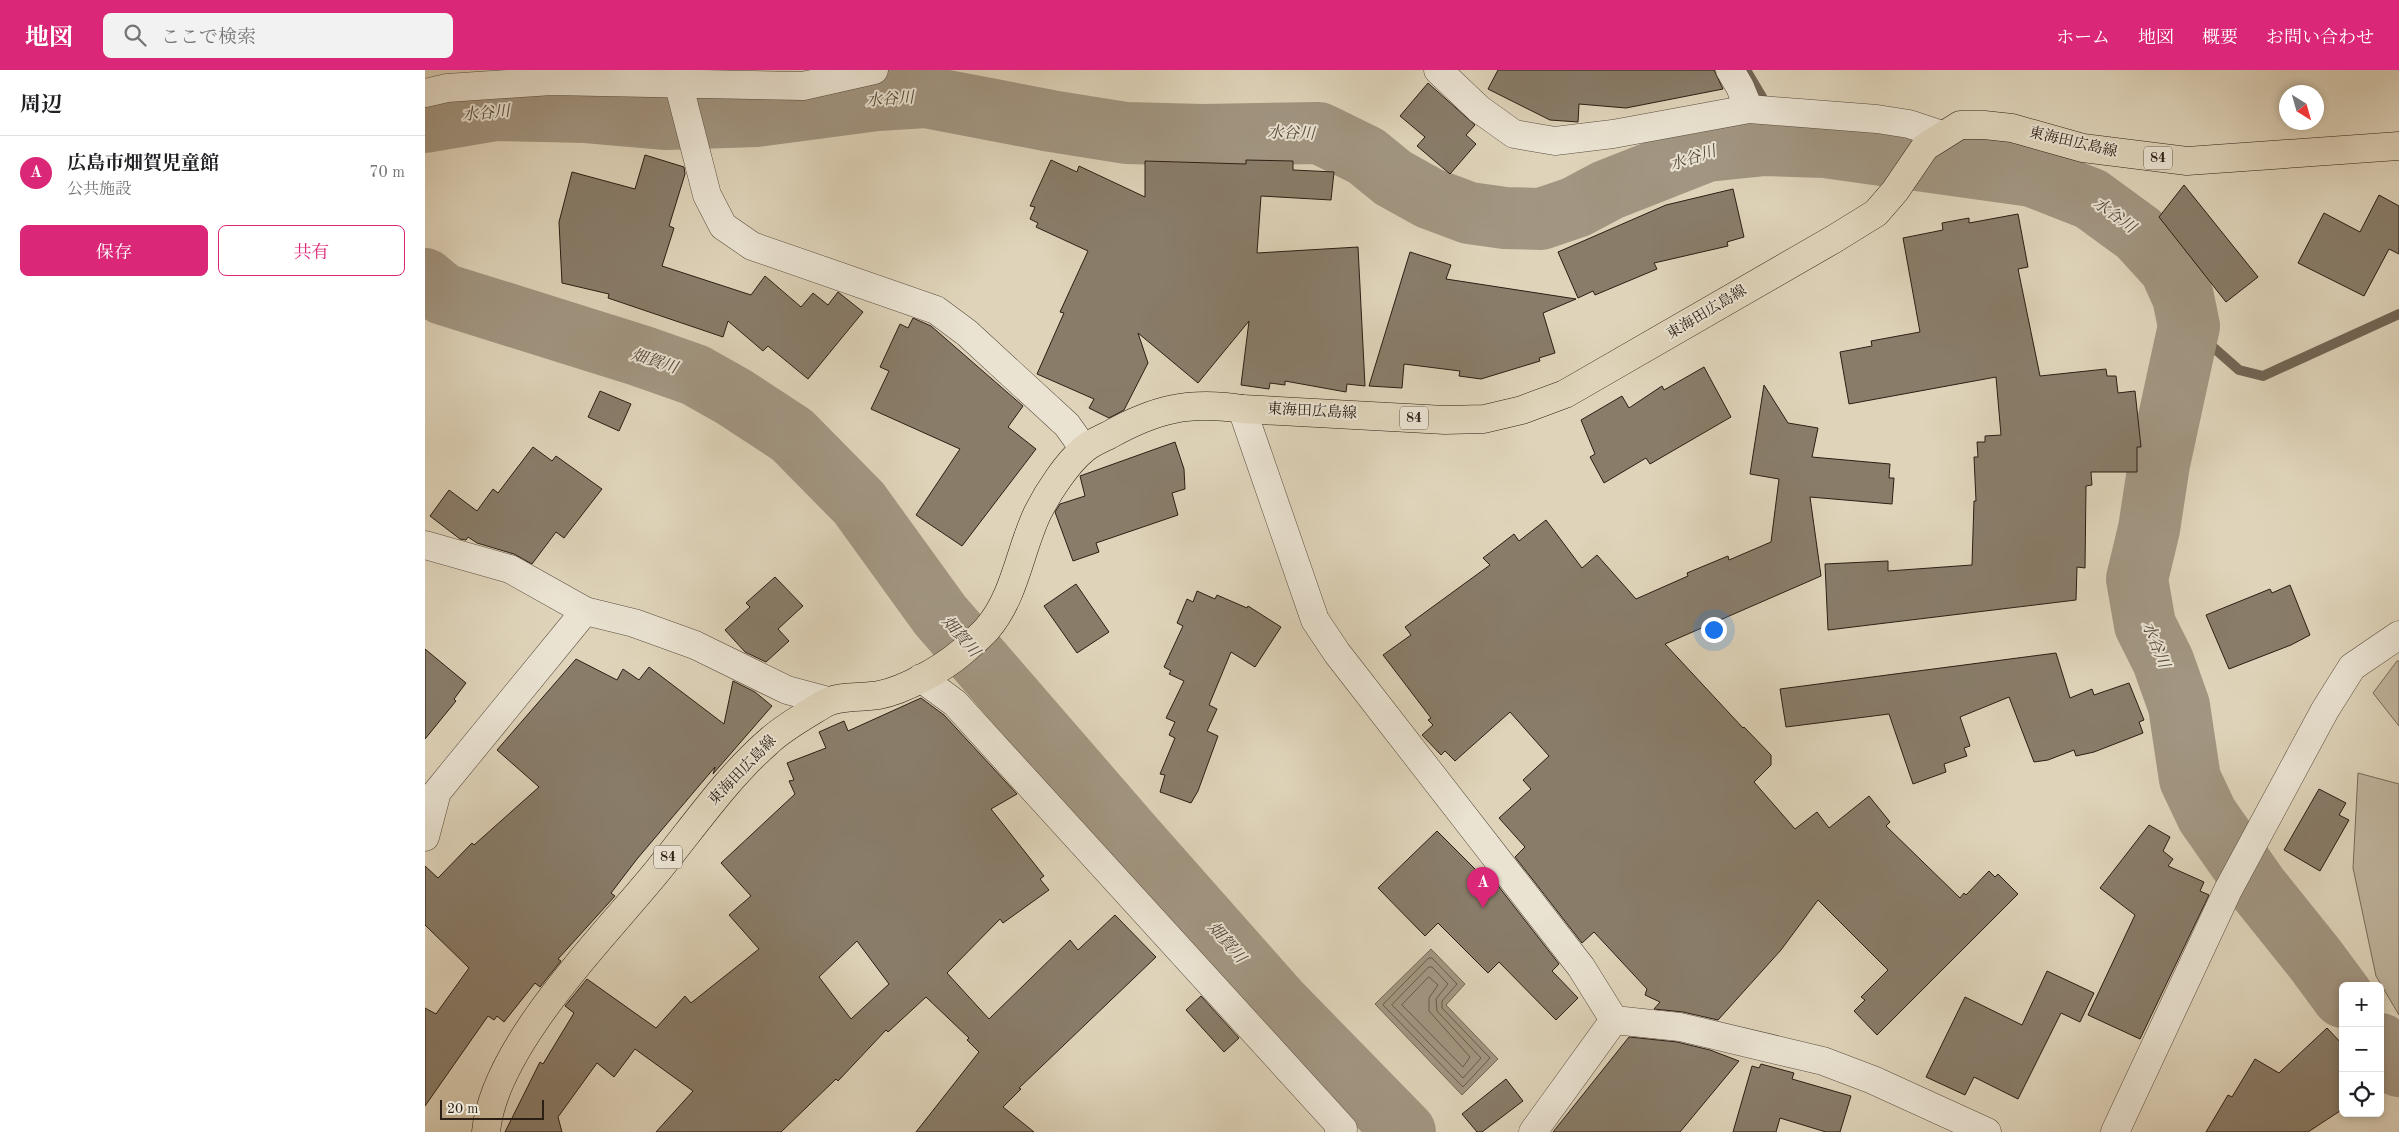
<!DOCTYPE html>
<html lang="ja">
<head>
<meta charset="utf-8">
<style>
  body { margin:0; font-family:"Old Standard TT","Noto Serif JP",serif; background:#f2f2f2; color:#202124 }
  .controls { position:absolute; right:15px; bottom:15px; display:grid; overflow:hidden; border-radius:8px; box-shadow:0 2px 8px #0003 }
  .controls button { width:45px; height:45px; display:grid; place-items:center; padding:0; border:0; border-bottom:1px solid #e0e0e0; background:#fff; color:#202124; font:25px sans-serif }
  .compass { position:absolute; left:1854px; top:15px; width:45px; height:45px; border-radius:50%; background:#fff; box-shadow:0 2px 8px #0003; rotate:143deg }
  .scale { position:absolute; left:15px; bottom:12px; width:104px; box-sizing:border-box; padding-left:5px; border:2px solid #2b1e14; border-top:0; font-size:14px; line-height:18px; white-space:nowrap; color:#2b1e14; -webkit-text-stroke:4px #eae3d2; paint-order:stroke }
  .you { position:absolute; left:1288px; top:559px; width:18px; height:18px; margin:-12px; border:4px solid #fff; border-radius:50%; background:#1a73e8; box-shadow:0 0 0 8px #1a73e833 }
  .badge { display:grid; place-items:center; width:32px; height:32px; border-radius:50%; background:#db2777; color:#fff; font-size:16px; font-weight:700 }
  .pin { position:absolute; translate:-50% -41px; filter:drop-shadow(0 1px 2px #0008) }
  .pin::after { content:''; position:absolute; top:26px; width:18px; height:15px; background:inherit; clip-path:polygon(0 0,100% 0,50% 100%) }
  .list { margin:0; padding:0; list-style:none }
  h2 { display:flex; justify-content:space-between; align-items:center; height:65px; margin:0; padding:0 20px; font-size:21px }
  h2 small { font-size:16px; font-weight:400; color:#757577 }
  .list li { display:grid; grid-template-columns:32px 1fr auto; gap:15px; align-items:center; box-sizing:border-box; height:75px; padding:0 20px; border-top:1px solid #e0e0e0 }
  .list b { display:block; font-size:19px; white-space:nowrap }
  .list p { margin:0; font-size:16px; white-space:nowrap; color:#757577 }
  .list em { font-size:16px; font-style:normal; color:#757577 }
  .actions { display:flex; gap:10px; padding:15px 20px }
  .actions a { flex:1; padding:11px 0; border:1px solid #db2777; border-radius:8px; text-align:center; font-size:18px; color:#db2777 }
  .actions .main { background:#db2777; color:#fff }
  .icon { flex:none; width:28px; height:28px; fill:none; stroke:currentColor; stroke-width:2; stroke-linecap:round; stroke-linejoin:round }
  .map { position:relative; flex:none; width:1974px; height:1062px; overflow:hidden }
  header { display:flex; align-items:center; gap:30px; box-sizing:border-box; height:70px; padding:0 25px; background:#db2777; color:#fff }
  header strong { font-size:24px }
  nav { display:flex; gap:28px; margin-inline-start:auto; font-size:18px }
  .search { width:350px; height:45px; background:#f2f2f2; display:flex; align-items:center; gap:12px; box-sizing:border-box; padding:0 18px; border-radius:8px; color:#757577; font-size:19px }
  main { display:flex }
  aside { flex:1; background:#fff }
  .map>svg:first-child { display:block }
  .green { fill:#c0b59e; stroke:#766a59 }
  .water { fill:#a29682; stroke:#726656 }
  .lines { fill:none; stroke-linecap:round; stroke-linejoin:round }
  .shore { stroke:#665a4b; stroke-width:1 }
  .stream { stroke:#726656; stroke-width:10 }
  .river { stroke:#a29682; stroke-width:62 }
  .building { fill:#897d6a; stroke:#2b1e14; fill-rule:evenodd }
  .minor-casing { stroke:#584c3e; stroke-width:29 }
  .major-casing { stroke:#2b1e14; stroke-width:29 }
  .minor { stroke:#eae3d2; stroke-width:28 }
  .major { stroke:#dfd4ba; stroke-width:28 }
  .labels { text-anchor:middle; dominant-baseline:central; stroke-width:4; stroke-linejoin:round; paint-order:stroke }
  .shield { fill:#eae3d2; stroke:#64594d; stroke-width:1 }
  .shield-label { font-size:14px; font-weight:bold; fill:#2b1e14 }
  .street-label { font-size:15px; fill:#2b1e14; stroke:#eae3d2 }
  .water-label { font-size:16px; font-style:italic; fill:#55483a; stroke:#eae3d2 }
</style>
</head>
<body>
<header>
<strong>地図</strong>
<div class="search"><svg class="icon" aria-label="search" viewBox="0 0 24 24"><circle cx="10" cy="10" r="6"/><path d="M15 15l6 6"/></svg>ここで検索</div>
<nav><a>ホーム</a><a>地図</a><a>概要</a><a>お問い合わせ</a></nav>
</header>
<main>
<aside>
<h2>周辺<small></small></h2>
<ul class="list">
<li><span class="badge">A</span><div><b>広島市畑賀児童館</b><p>公共施設</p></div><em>70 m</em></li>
</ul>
<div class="actions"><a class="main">保存</a><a>共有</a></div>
</aside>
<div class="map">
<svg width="1974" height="1062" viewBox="0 0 1974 1062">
  <rect width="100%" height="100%" fill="#dfd4ba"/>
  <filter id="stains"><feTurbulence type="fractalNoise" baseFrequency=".004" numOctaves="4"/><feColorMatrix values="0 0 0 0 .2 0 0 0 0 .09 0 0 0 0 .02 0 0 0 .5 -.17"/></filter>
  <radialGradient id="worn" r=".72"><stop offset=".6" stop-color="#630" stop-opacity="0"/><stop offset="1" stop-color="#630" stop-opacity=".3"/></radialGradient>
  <g class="green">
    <path d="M1972 591H1974V656L1948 623Z"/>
    <path d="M1933 703 1974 714V945L1951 906 1928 798Z"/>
  </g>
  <path class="water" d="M1006 879 1040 914 1021 935 1073 989 1037 1025 950 934Z"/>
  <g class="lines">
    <g class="shore">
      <path d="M1004 888H1007L1032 914 1017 931V938L1065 988 1038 1017 958 935Z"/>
      <path d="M1004 897H1007L1023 914 1011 929 1012 941 1056 988 1038 1008 967 935Z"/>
      <path d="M1004 907 1013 915 1004 928V941L1045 987 1038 997 977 935Z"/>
    </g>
    <g class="stream">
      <path d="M1321 0 1366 76"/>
      <path d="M1764 256 1814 300 1838 306 1974 244"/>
    </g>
    <g class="river">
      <path d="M0 52 71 40 161 42 242 49 331 46 452 30 501 27 626 51 701 63 778 65 894 63 941 86 968 108 1004 128 1044 143 1080 148 1116 149 1151 137 1183 120 1282 81 1340 75 1400 77 1607 106 1666 129 1714 164 1745 198 1758 227 1764 256 1734 394 1724 459 1712 509 1720 555 1738 591 1754 636 1765 709 1782 745 1833 818 1890 889 1918 927"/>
      <path d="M0 209 18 224 216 286 270 305 309 327 367 365 434 433 515 545 709 769 855 934 980 1062"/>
      <path d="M1955 974 1974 996"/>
    </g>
  </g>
  <g class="building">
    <path d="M1073 0H1289L1298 19 1201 38 1154 34 1153 52 1125 50 1063 19Z"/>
    <path d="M1003 13 1050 55 1041 65 1051 74 1025 104 992 76 1000 67 975 46Z"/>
    <path d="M220 85 259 97 260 104 244 156 249 158 237 196 326 225 340 206 376 237 388 223 403 235 413 222 438 242 383 309 343 276 338 281 303 251 298 267 183 228 184 224 137 213 134 152 147 102 210 119Z"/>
    <path d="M626 90 652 102 654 96 720 127V91L821 94V90L868 91V100L909 102 906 130 836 126 832 183 933 177 940 316 922 314 921 322 860 311V315L845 313 844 319 816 315 824 251 773 313 713 263 723 293 699 340 684 348 664 338 669 329 612 304 639 243 635 242 663 181 611 157 613 153 605 149 610 137 605 136Z"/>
    <path d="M1759 115 1833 207 1801 232 1734 147Z"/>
    <path d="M1308 119 1319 167 1302 172 1303 176 1229 193 1232 199 1170 225 1168 221 1153 228 1133 182 1241 135Z"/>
    <path d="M1954 125 1974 136V184L1964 179 1939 226 1873 193 1899 143 1935 162Z"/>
    <path d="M1593 144 1603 197 1593 199 1615 306 1681 299 1682 306H1691L1693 323 1710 321 1716 377H1712V402H1666L1667 415 1661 416 1660 498 1652 497 1651 530 1403 560 1400 494 1463 491V501L1547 495 1549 431H1551L1549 387H1553L1552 372H1560V366L1576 365 1571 307 1424 334 1415 282 1447 276 1446 271 1495 262 1478 168 1518 160 1517 153 1544 148V153Z"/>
    <path d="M985 182 1026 195 1021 209 1151 229 1118 243 1130 283 1114 288 1115 291 1056 309 1034 306 1035 301 979 294 977 318 944 316Z"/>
    <path d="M488 248 506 256 598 336 583 357 611 379 537 476 491 445 535 379 446 339 464 301 455 297 475 254 483 258Z"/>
    <path d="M1279 297 1306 347 1225 394 1221 388 1179 413 1165 387 1170 384 1156 350 1197 326 1204 338 1237 316 1239 320Z"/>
    <path d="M1339 315 1363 353 1393 358 1387 387 1465 394 1464 408H1469L1467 434 1385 427 1396 506 1240 574 1318 658 1319 657 1346 685V695L1329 712 1370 759 1392 742 1404 758 1444 726 1465 752 1461 756 1535 828 1539 823 1541 825 1564 801 1570 807 1573 804 1593 824 1452 965 1429 941 1440 930 1436 927 1463 900 1393 830 1356 880 1293 950 1258 942 1229 939 1235 932 1220 925 1222 919 1169 862 1157 873 1090 787 1100 777 1074 748 1106 719 1098 710 1124 686 1085 642 1030 691 1020 681 1016 685 997 665 1008 655 1003 650 1006 648 958 585 986 565 980 557 1065 495 1058 488 1089 464 1094 471 1121 450 1157 498 1172 485 1211 529 1263 506 1262 503 1303 486 1304 490 1346 472 1354 409 1325 404Z"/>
    <path d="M175 321 206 334 194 361 163 347Z"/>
    <path d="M750 372 759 399 760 419 747 423 753 445 671 473 674 482 648 491 630 442 635 434 660 426 655 406Z"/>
    <path d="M108 377 127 391 131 386 177 419 139 468 131 462 107 494 89 484 52 473 43 467 41 470 35 469 5 446 24 420 52 441 68 419 73 423Z"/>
    <path d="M350 507 378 536 353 559 364 571 341 592 320 582 300 560 325 537 321 533Z"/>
    <path d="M651 514 684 562 652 583 619 536Z"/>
    <path d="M1865 515 1885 565 1866 575 1804 599 1781 545 1845 519 1847 523Z"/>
    <path d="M772 521 790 529 792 525 822 538 823 536 856 557 830 597 806 582 784 635 792 639 782 661 793 666 773 721 766 733 735 722 740 705 735 704 750 668 744 665 750 652 741 648 759 611 744 604 746 601 739 597 758 556 752 553 762 529 768 532Z"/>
    <path d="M0 579 41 613 29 629 31 631 0 669Z"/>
    <path d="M1631 583 1645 628 1667 619 1669 625 1704 613 1719 650 1714 652 1718 663 1669 682 1651 686 1649 680 1623 690 1609 692 1584 627 1535 647 1545 676 1539 678 1542 686 1519 694 1521 702 1488 714 1464 644 1361 657 1355 619Z"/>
    <path d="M151 589 192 610 198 599 214 610 224 597 299 654 308 611 330 622 347 636 288 704 290 697 212 789 186 823 190 826 133 889 136 891 115 917 110 913 79 952 72 946 69 950 63 946 0 1036V938L11 944 44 898 0 855V796L13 808 47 773 49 775 114 717 72 680Z"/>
    <path d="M496 628 519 645 592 724 566 739 619 806 615 809 624 820 578 853 575 849 522 903 564 949 645 870 653 880 690 845 731 887 594 1018 596 1019 578 1037 609 1062H491L554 982 542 970 544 968 501 927 463 962 461 960 413 1011 411 1009 356 1062H231L268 1021 210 979 189 1007 172 993 133 1047 137 1062H80L115 992 118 994 149 943 140 936 162 909 231 958 260 926 266 933 334 879 304 845 326 826 296 793 370 724 364 711 369 710 362 693 401 678 394 662 419 651 423 661ZM432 871 464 914 426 949 394 907Z"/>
    <path d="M1894 719 1921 733 1914 745 1924 750 1895 801 1859 780Z"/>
    <path d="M1724 755 1745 767 1738 781 1748 789 1743 796 1779 812 1775 821 1784 825 1715 969 1663 945 1710 845 1675 818Z"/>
    <path d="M1012 761 1063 812 1067 808 1134 894 1127 901 1153 928 1131 950 1074 892 1063 903 1013 853 1000 866 953 818Z"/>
    <path d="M1622 901 1669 923 1655 952 1636 943 1593 1029 1549 1007 1540 1025 1501 1007 1540 927 1597 955Z"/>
    <path d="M776 926 814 968 799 982 761 940Z"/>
    <path d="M1902 958 1918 975V1039L1883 1062H1781L1803 1025 1807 1027 1830 989 1854 1003Z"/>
    <path d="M1204 967 1252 972 1285 980 1314 991 1255 1062H1128Z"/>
    <path d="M1336 994 1369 1003 1367 1009 1426 1026 1415 1062H1401L1355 1048 1351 1062H1308L1327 996 1334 998Z"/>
    <path d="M1081 1009 1098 1031 1057 1062H1052L1037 1044Z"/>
  </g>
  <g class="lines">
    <defs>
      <g id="minor">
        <path d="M250 0 282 125 298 156 327 176 511 240 542 263 642 355 659 379"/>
        <path d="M1013 0 1054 39 1089 64 1130 71 1188 64 1324 39 1452 49 1484 54 1517 65"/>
        <path d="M1305 0 1315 17 1324 39"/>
        <path d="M0 23 22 18 126 11 378 16 449 0"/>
        <path d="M817 339 890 550 912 583 1156 897 1189 950 1255 957 1398 991 1448 1010 1562 1062"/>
        <path d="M0 475 85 499 160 541 209 553 270 575 362 620 403 631"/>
        <path d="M496 608 530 633 918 1059 914 1062"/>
        <path d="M0 767 12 722 160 541"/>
        <path d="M1108 1062 1189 950"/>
        <path d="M1690 1062 1803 820 1900 640 1927 597 1974 565"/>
      </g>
      <path id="major" d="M61 1062C69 975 180 866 234 799 269 756 301 709 343 672 359 657 381 645 399 634 413 625 437 628 454 625 480 620 517 599 537 582 545 575 555 567 562 559 590 527 595 479 613 442 623 422 642 393 659 379 666 373 676 369 684 365 730 339 764 331 817 339L1020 350 1059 349 1097 340 1140 324 1409 169 1451 143 1470 121 1500 77 1535 55H1559L1587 58 1658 78 1762 91 1974 76"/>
    </defs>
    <use href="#minor" class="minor-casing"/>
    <use href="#major" class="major-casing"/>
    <use href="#minor" class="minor"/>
    <use href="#major" class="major"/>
  </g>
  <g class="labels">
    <g class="shield">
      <rect x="1719" y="76.5" width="28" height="23" rx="4"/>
      <rect x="975" y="336.5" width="28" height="23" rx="4"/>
      <rect x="229" y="775.5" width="28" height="23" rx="4"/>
    </g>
    <g class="shield-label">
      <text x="1733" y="88">84</text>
      <text x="989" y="348">84</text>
      <text x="243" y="787">84</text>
    </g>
    <g class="street-label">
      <text transform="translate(1648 73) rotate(13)">東海田広島線</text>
      <text transform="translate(1282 243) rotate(-31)">東海田広島線</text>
      <text transform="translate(887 342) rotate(3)">東海田広島線</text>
      <text transform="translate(318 701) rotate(-46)">東海田広島線</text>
    </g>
    <g class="water-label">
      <text transform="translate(465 30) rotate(-4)">水谷川</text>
      <text transform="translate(61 44) rotate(-5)">水谷川</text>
      <text transform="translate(866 64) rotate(2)">水谷川</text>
      <text transform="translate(1268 89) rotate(-18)">水谷川</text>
      <text transform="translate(1689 146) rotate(36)">水谷川</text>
      <text transform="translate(229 292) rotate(18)">畑賀川</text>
      <text transform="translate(535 567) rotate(49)">畑賀川</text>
      <text transform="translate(1730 575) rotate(68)">水谷川</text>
      <text transform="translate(801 873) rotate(49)">畑賀川</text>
    </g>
  </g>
  <rect width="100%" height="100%" filter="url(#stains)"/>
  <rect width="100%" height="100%" fill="url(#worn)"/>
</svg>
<div class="controls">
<button>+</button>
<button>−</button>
<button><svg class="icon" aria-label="locate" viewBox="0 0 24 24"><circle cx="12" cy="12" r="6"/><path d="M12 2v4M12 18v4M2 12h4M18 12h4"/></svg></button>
</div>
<svg class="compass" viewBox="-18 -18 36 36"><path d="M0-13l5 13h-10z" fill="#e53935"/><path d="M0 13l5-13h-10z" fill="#757577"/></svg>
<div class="scale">20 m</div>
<div class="you"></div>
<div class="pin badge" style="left:1058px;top:838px">A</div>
</div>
</main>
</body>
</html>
